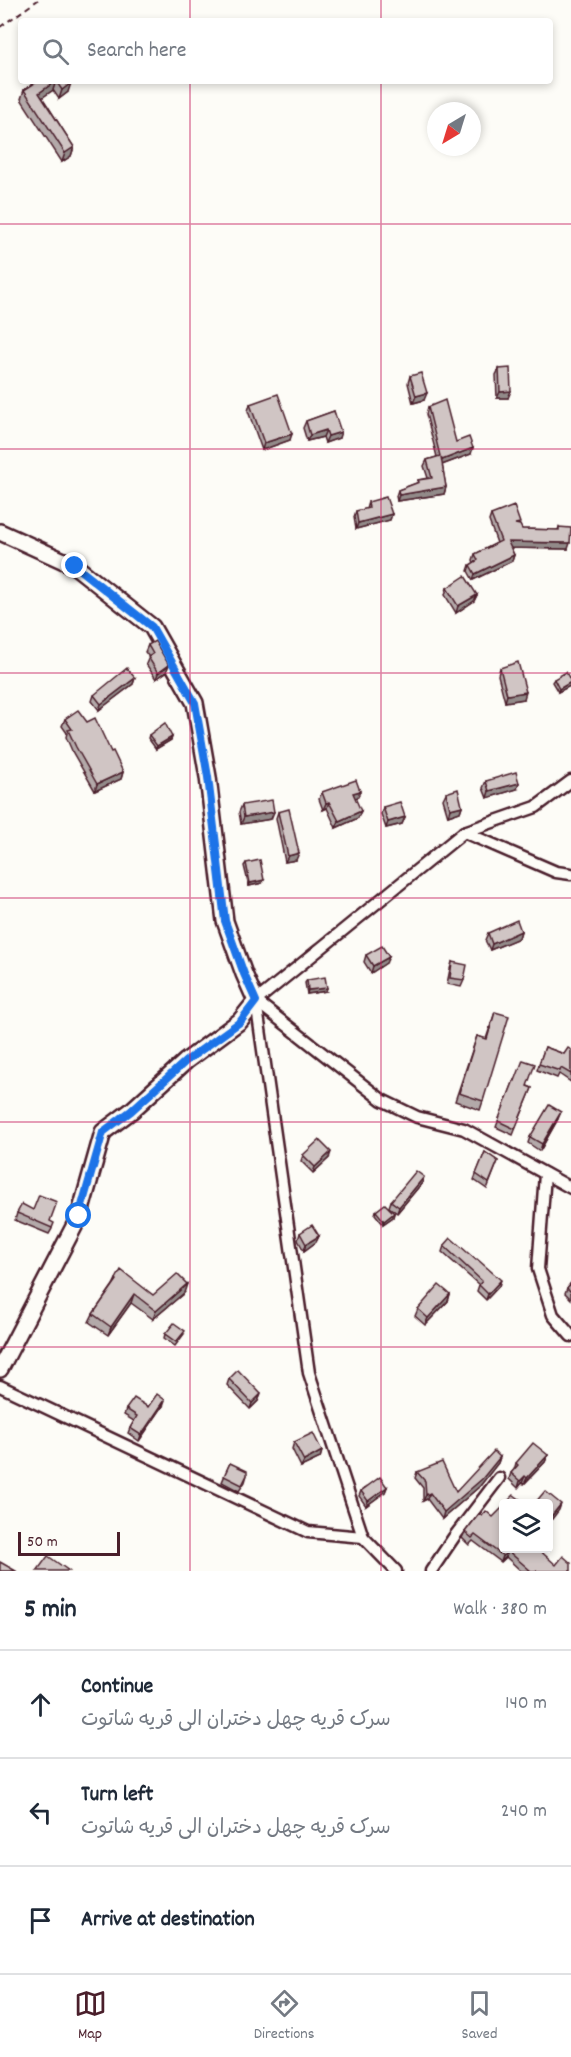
<!DOCTYPE html>
<html lang="en">
<head>
<meta charset="utf-8">
<style>
  body { margin:0; font-family:Dekko,"Playpen Sans Arabic",sans-serif; background:#f6f6f7; color:#1f2937 }
  .controls { position:absolute; right:18px; bottom:18px; display:grid; overflow:hidden; border-radius:6px; box-shadow:0 3px 9px #0003 }
  .controls button { width:54px; height:54px; display:grid; place-items:center; padding:0; border:0; border-bottom:2px solid #e0e1e3; background:#fff; color:#1f2937; font:30px sans-serif }
  .compass { position:absolute; left:427px; top:102px; width:54px; height:54px; border-radius:50%; background:#fff; box-shadow:0 3px 9px #0003; rotate:218deg }
  .scale { position:absolute; left:18px; bottom:15px; width:102px; box-sizing:border-box; padding-left:6px; border:3px solid #4a1f2b; border-top:0; font-size:16px; line-height:21px; white-space:nowrap; color:#4a1f2b; -webkit-text-stroke:4px #fdfcf7; paint-order:stroke }
  .stop { position:absolute; width:18px; height:18px; margin:-14px; border:4px solid #1a73e8; border-radius:50%; background:#fff }
  .stop.end { background:#1a73e8; border-color:#fff; box-shadow:0 2px 6px #0008 }
  .list { margin:0; padding:0; list-style:none }
  h2 { display:flex; justify-content:space-between; align-items:center; height:78px; margin:0; padding:0 24px; font-size:26px }
  h2 small { font-size:20px; font-weight:400; color:#747a83 }
  .list li { display:grid; grid-template-columns:39px 1fr auto; gap:18px; align-items:center; box-sizing:border-box; height:108px; padding:0 24px; border-top:2px solid #e0e1e3 }
  .list b { display:block; font-size:22px; white-space:nowrap }
  .list p { margin:0; font-size:20px; white-space:nowrap; color:#747a83 }
  .list em { font-size:20px; font-style:normal; color:#747a83 }
  .icon { flex:none; width:33px; height:33px; fill:none; stroke:currentColor; stroke-width:2; stroke-linecap:round; stroke-linejoin:round }
  .map { position:relative; flex:none; width:571px; height:1571px; overflow:hidden }
  .search { position:absolute; background:#fff; box-shadow:0 3px 9px #0003; left:18px; right:18px; top:18px; height:66px; display:flex; align-items:center; gap:15px; box-sizing:border-box; padding:0 21px; border-radius:6px; color:#747a83; font-size:22px }
  .sheet { height:402px; background:#fff }
  nav { display:flex; justify-content:space-around; align-items:center; box-sizing:border-box; height:84px; border-top:2px solid #e0e1e3; background:#fff; font-size:16px; color:#747a83 }
  nav a { display:grid; justify-items:center; gap:3px }
  nav .on { color:#4a1f2b }
  .map>svg:first-child { display:block }
  .lines { fill:none; stroke-linecap:round; stroke-linejoin:round }
  .street-casing { stroke:#4a1f2b; stroke-width:15 }
  .secondary-casing { stroke:#4a1f2b; stroke-width:20 }
  .path { stroke:#4a1f2b; stroke-width:2; stroke-dasharray:6 4.5; stroke-linecap:butt }
  .street { stroke:#fdfcf7; stroke-width:10 }
  .secondary { stroke:#fdfcf7; stroke-width:15 }
  .wall { fill:#b3a9a9; stroke:#4a1f2b; stroke-width:1.5 }
  .shaded-wall { fill:#928a89; stroke:#4a1f2b; stroke-width:1.5 }
  .building { fill:#d0c5c4; stroke:#4a1f2b; stroke-width:1.5 }
  .route { stroke:#1a73e8; stroke-width:8 }
  .grid { fill:none; stroke:#c2185b; stroke-width:1.5; stroke-opacity:0.55 }
</style>
</head>
<body>
<div class="map">
<svg width="571" height="1571" viewBox="0 0 571 1571">
  <rect width="100%" height="100%" fill="#fdfcf7"/>
  <filter id="ink" filterUnits="userSpaceOnUse"><feTurbulence type="fractalNoise" baseFrequency=".0167" numOctaves="2"/><feDisplacementMap in="SourceGraphic" scale="12" xChannelSelector="R" yChannelSelector="G"/><feConvolveMatrix kernelMatrix="1 2 1 2 8 2 1 2 1" color-interpolation-filters="sRGB"/></filter>
  <g filter="url(#ink)">
    <g class="lines">
      <defs>
        <g id="street">
          <path d="M464 832 556 872 571 874"/>
          <path d="M256 1001 309 1373 363 1537 396 1571"/>
          <path d="M256 1001 464 832 536 807 571 781"/>
          <path d="M256 1001 382 1100 417 1117 464 1129 571 1188"/>
          <path d="M545 1174 538 1269 553 1315 571 1336"/>
          <path d="M0 1386 308 1532 363 1537"/>
          <path d="M431 1571 454 1537 499 1478"/>
        </g>
        <path id="secondary" d="M0 532 75 566 152 627 195 703 208 777 225 921 244 974 256 1001 240 1021 186 1061 131 1111 103 1132 79 1217 0 1369"/>
      </defs>
      <use href="#street" class="street-casing"/>
      <use href="#secondary" class="secondary-casing"/>
      <path class="path" d="M0 27 38 0"/>
      <use href="#street" class="street"/>
      <use href="#secondary" class="secondary"/>
    </g>
    <g class="wall">
      <path d="M38 81H69L68 92 59 99 53 90 42 97 74 147 71 156 62 162 21 99 24 90Z"/>
      <path d="M499 369 508 398H497L496 375Z"/>
      <path d="M410 376 424 400 413 403 408 383Z"/>
      <path d="M250 404 290 440 262 450 248 411Z"/>
      <path d="M428 407 456 442 471 454 442 465 446 487 444 494 397 501 396 496 398 490 417 483 418 480 428 478 424 466 427 460 437 457 426 414Z"/>
      <path d="M334 411 339 438 325 443 323 437 307 441 303 428 306 421Z"/>
      <path d="M368 502 392 514 390 520 356 529 354 517 356 511 366 509Z"/>
      <path d="M491 515 519 525 522 529 558 530 559 527 568 549 511 548 514 555 512 561 473 580 468 571 470 565 474 563 473 560 475 554 497 543 489 521Z"/>
      <path d="M447 588 477 595 474 601 456 613 445 595Z"/>
      <path d="M148 645 166 672 156 679 146 664 149 657 145 652Z"/>
      <path d="M500 668 524 699 505 702 498 675Z"/>
      <path d="M135 678 133 684 99 710 92 701 94 695Z"/>
      <path d="M554 679 571 682V683L570 686 558 692 552 682Z"/>
      <path d="M65 719 111 752 123 772 121 779 95 791 73 753 66 737 67 733 62 726Z"/>
      <path d="M149 735 172 737 171 740 156 749 148 738Z"/>
      <path d="M486 781 517 789 487 798 483 788Z"/>
      <path d="M322 792 358 797 355 798 358 818 336 828 327 808 323 810 319 799Z"/>
      <path d="M446 793 462 806 460 812 448 816 443 799Z"/>
      <path d="M242 805 271 819 241 824 239 812Z"/>
      <path d="M383 807 405 817 402 824 386 828 381 814Z"/>
      <path d="M278 812 296 860 285 862 276 818Z"/>
      <path d="M246 863 262 883 249 886 244 866Z"/>
      <path d="M521 931 519 938 490 950 485 940 488 933Z"/>
      <path d="M366 955 386 963 371 973 364 962Z"/>
      <path d="M452 962 464 980 461 987 447 984 450 969Z"/>
      <path d="M307 980 326 991 307 994 305 983Z"/>
      <path d="M495 1012 483 1101 480 1110 455 1101 477 1036 486 1039Z"/>
      <path d="M545 1047 564 1054 571 1050V1082L559 1074 557 1078 537 1070Z"/>
      <path d="M514 1080 532 1088 513 1135 496 1127Z"/>
      <path d="M558 1119 540 1151 528 1143 530 1137Z"/>
      <path d="M485 1152 498 1161 487 1189 474 1180Z"/>
      <path d="M303 1155 329 1158 313 1173 301 1161Z"/>
      <path d="M422 1183 397 1213 389 1207 391 1201Z"/>
      <path d="M376 1211 394 1213 393 1217 383 1224 375 1214Z"/>
      <path d="M17 1213 50 1221 52 1229 49 1234 15 1220Z"/>
      <path d="M300 1233 319 1236 316 1242 304 1251 298 1240Z"/>
      <path d="M444 1246 499 1286 486 1300 477 1291 479 1285 442 1252Z"/>
      <path d="M116 1279 153 1295 184 1293 153 1319 131 1303 108 1335 89 1322 93 1314 113 1285Z"/>
      <path d="M571 1283V1299L565 1293 567 1288Z"/>
      <path d="M450 1294 448 1301 425 1325 415 1316 418 1309Z"/>
      <path d="M165 1334H184L175 1346 164 1338Z"/>
      <path d="M229 1379 261 1394 258 1401 250 1409 227 1385Z"/>
      <path d="M163 1406 139 1441 128 1433 130 1428 134 1421 124 1415 126 1409Z"/>
      <path d="M294 1442 322 1451 320 1458 301 1467 292 1449Z"/>
      <path d="M548 1455 545 1462 524 1484 522 1483 518 1488 509 1479 511 1473 514 1470 516 1463Z"/>
      <path d="M500 1457 498 1463 480 1486 442 1519 427 1499 423 1501V1488L415 1478 417 1472 456 1492Z"/>
      <path d="M230 1463 247 1475 245 1482 239 1491 222 1482Z"/>
      <path d="M387 1487 385 1492 366 1506 359 1496 361 1491Z"/>
      <path d="M479 1514 504 1548 556 1565 571 1571H521L506 1557 501 1562 473 1541 469 1545 462 1538 465 1532Z"/>
    </g>
    <g class="shaded-wall">
      <path d="M56 81 53 90 36 102 39 93Z"/>
      <path d="M71 83 68 92 59 99 62 90Z"/>
      <path d="M74 147 71 156 62 162 65 153Z"/>
      <path d="M511 391 508 398H497L500 392Z"/>
      <path d="M427 393 424 400 413 403 416 396Z"/>
      <path d="M326 430 323 437 307 441 310 435Z"/>
      <path d="M341 432 339 438 325 443 328 436Z"/>
      <path d="M292 434 290 440 262 450 264 443Z"/>
      <path d="M473 448 471 454 439 466 442 460Z"/>
      <path d="M446 487 444 494 397 501 399 495Z"/>
      <path d="M392 514 390 520 356 529 358 523Z"/>
      <path d="M508 542 570 543 568 549 505 548Z"/>
      <path d="M514 555 512 561 473 580 475 574Z"/>
      <path d="M477 595 474 601 456 613 458 606Z"/>
      <path d="M169 665 166 672 156 679 158 673Z"/>
      <path d="M135 678 133 684 99 710 101 704Z"/>
      <path d="M571 682 570 686 558 692 559 689Z"/>
      <path d="M526 692 524 699 505 702 507 695Z"/>
      <path d="M172 737 171 740 156 749 157 746Z"/>
      <path d="M123 772 121 779 95 791 97 784Z"/>
      <path d="M519 783 517 789 487 798 489 791Z"/>
      <path d="M360 791 358 797 350 800 353 793Z"/>
      <path d="M329 802 327 808 323 810 326 803Z"/>
      <path d="M462 806 460 812 448 816 450 809Z"/>
      <path d="M361 811 358 818 336 828 339 821Z"/>
      <path d="M274 812 271 819 241 824 244 817Z"/>
      <path d="M405 817 402 824 386 828 388 822Z"/>
      <path d="M299 853 296 860 285 862 288 856Z"/>
      <path d="M264 880 262 883 249 886 250 883Z"/>
      <path d="M521 931 519 938 490 950 492 944Z"/>
      <path d="M389 957 386 963 371 973 373 966Z"/>
      <path d="M327 988 326 991 307 994 308 990Z"/>
      <path d="M561 1112 558 1119 540 1151 542 1144Z"/>
      <path d="M331 1152 329 1158 313 1173 315 1167Z"/>
      <path d="M424 1177 422 1183 397 1213 399 1207Z"/>
      <path d="M394 1213 393 1217 383 1224 384 1221Z"/>
      <path d="M319 1236 316 1242 304 1251 306 1244Z"/>
      <path d="M501 1280 499 1286 486 1300 488 1294Z"/>
      <path d="M187 1284 184 1293 153 1319 156 1311Z"/>
      <path d="M134 1294 131 1303 108 1335 111 1327Z"/>
      <path d="M450 1294 448 1301 425 1325 428 1318Z"/>
      <path d="M261 1394 258 1401 250 1409 252 1403Z"/>
      <path d="M165 1400 163 1406 139 1441 141 1435Z"/>
      <path d="M322 1451 320 1458 301 1467 304 1461Z"/>
      <path d="M548 1455 545 1462 524 1484 527 1478Z"/>
      <path d="M500 1457 498 1463 480 1486 442 1519 444 1512Z"/>
      <path d="M525 1476 522 1483 518 1488 520 1481Z"/>
      <path d="M387 1487 385 1492 366 1506 368 1501Z"/>
      <path d="M430 1493 427 1499 423 1501 426 1495Z"/>
      <path d="M561 1504 559 1510 549 1523V1519Z"/>
      <path d="M508 1551 506 1557 501 1562 503 1556Z"/>
    </g>
    <g class="building">
      <path d="M38 81H69L71 83 62 90 56 81 39 93 74 147 65 153 24 90Z"/>
      <path d="M510 368 511 391 500 392 499 369Z"/>
      <path d="M421 373 427 393 416 396 410 376Z"/>
      <path d="M278 394 292 434 264 443 250 404Z"/>
      <path d="M445 400 456 442 469 437 473 448 442 460 441 457 446 487 399 495 398 490 419 482 418 480 432 478 427 460 440 456 428 407Z"/>
      <path d="M334 411 341 432 328 436 326 430 310 435 306 421Z"/>
      <path d="M386 497 392 514 358 523 356 511 369 508 368 502Z"/>
      <path d="M514 506 520 523 515 524 520 525 522 529 559 530V527L571 528 570 543 508 542 514 555 475 574 470 565 478 560 475 554 501 541 491 515Z"/>
      <path d="M465 576 477 595 458 606 447 588Z"/>
      <path d="M155 641 169 665 158 673 148 657 153 654 148 645Z"/>
      <path d="M518 662 526 692 507 695 500 668Z"/>
      <path d="M127 668 135 678 101 704 94 695Z"/>
      <path d="M566 672 571 682 559 689 554 679Z"/>
      <path d="M78 710 87 722 95 718 111 752 113 751 123 772 97 784 76 747 68 730 72 729 65 719Z"/>
      <path d="M165 723 172 737 157 746 149 735Z"/>
      <path d="M516 772 519 783 489 791 486 781Z"/>
      <path d="M356 780 360 791 353 793 361 811 339 821 329 802 326 803 322 792Z"/>
      <path d="M458 789 462 806 450 809 446 793Z"/>
      <path d="M272 800 274 812 244 817 242 805Z"/>
      <path d="M400 802 405 817 388 822 383 807Z"/>
      <path d="M289 809 299 853 288 856 278 812Z"/>
      <path d="M260 860 264 880 250 883 246 863Z"/>
      <path d="M517 920 521 931 492 944 488 933Z"/>
      <path d="M382 946 389 957 373 966 366 955Z"/>
      <path d="M452 962 467 965 464 980 450 978Z"/>
      <path d="M325 977 327 988 308 990 307 980Z"/>
      <path d="M495 1012 509 1016 483 1101 459 1093 477 1036 487 1039Z"/>
      <path d="M545 1047 564 1054 568 1048 571 1050V1074L561 1068 560 1071 539 1064Z"/>
      <path d="M523 1060 535 1064 527 1086 532 1088 515 1129 498 1121 514 1080 515 1081Z"/>
      <path d="M549 1105 561 1112 542 1144 530 1137Z"/>
      <path d="M319 1140 331 1152 315 1167 303 1155Z"/>
      <path d="M485 1152 498 1161 489 1183 476 1174Z"/>
      <path d="M416 1171 424 1177 399 1207 391 1201Z"/>
      <path d="M39 1195 57 1202 50 1221 54 1223 52 1228 17 1213 22 1204 33 1210Z"/>
      <path d="M385 1204 394 1213 384 1221 376 1211Z"/>
      <path d="M312 1225 319 1236 306 1244 300 1233Z"/>
      <path d="M451 1238 476 1260 477 1259 501 1280 488 1294 479 1285 482 1281 444 1246Z"/>
      <path d="M121 1270 153 1295 177 1274 187 1284 156 1311 134 1294 111 1327 93 1314 117 1280 116 1279Z"/>
      <path d="M571 1283V1292L567 1288Z"/>
      <path d="M439 1285 450 1294 428 1318 418 1309Z"/>
      <path d="M174 1323 185 1331 176 1342 165 1334Z"/>
      <path d="M238 1370 261 1394 252 1403 229 1379Z"/>
      <path d="M157 1394 165 1400 141 1435 130 1428 137 1416 126 1409 134 1398 148 1407Z"/>
      <path d="M313 1433 322 1451 304 1461 294 1442Z"/>
      <path d="M533 1443 548 1455 527 1478 525 1476 520 1481 511 1473 518 1465 516 1463Z"/>
      <path d="M494 1451 500 1457 482 1479 444 1512 430 1493 426 1495 425 1481 417 1472 442 1462 456 1492Z"/>
      <path d="M230 1463 247 1471V1475L242 1485 224 1476Z"/>
      <path d="M380 1477 387 1487 368 1501 361 1491Z"/>
      <path d="M545 1491 561 1504 549 1519V1503H535Z"/>
      <path d="M514 1495 525 1503H506Z"/>
      <path d="M504 1506V1548H537L556 1565 563 1556 571 1563V1571H531L508 1551 503 1556 475 1535 472 1538 465 1532 479 1514 482 1516 486 1511 493 1517Z"/>
      <path d="M48 1556 69 1571H37Z"/>
      <path d="M0 1562 16 1571H0Z"/>
    </g>
  </g>
  <g class="lines" filter="url(#ink)">
    <path class="route" d="M75 566 152 627 195 703 208 777 225 921 244 974 256 1001 240 1022 186 1061 131 1111 103 1132 79 1216"/>
  </g>
  <path class="grid" d="M190 0V21M381 0V21M190 81V1571M381 81V1571M0 224H571M0 449H571M0 673H571M0 898H571M0 1122H571M0 1347H571"/>
</svg>
<div class="controls">
<button><svg class="icon" aria-label="layers" viewBox="0 0 24 24"><path d="M12 4l9 5-9 5-9-5zM3 14l9 5 9-5"/></svg></button>
</div>
<svg class="compass" viewBox="-18 -18 36 36"><path d="M0-13l5 13h-10z" fill="#e53935"/><path d="M0 13l5-13h-10z" fill="#747a83"/></svg>
<div class="scale">50 m</div>
<div class="stop" style="left:79px;top:1216px"></div>
<div class="stop end" style="left:75px;top:566px"></div>
<div class="search"><svg class="icon" aria-label="search" viewBox="0 0 24 24"><circle cx="10" cy="10" r="6"/><path d="M15 15l6 6"/></svg>Search here</div>
</div>
<section class="sheet">
<h2>5 min<small>Walk · 380 m</small></h2>
<ul class="list">
<li><svg class="icon" aria-label="ahead" viewBox="0 0 24 24"><path d="M12 20V5M6 11l6-6 6 6"/></svg><div><b>Continue</b><p>سرک قریه چهل دختران الی قریه شاتوت</p></div><em>140 m</em></li>
<li><svg class="icon" aria-label="left" viewBox="0 0 24 24"><path d="M17 20v-9H6M10 6l-5 5 5 5"/></svg><div><b>Turn left</b><p>سرک قریه چهل دختران الی قریه شاتوت</p></div><em>240 m</em></li>
<li><svg class="icon" aria-label="arrive" viewBox="0 0 24 24"><path d="M6 21V4h12l-3 4 3 4H6"/></svg><div><b>Arrive at destination</b></div></li>
</ul>
</section>
<nav>
<a class="on"><svg class="icon" aria-label="map" viewBox="0 0 24 24"><path d="M3 6l6-2 6 2 6-2v14l-6 2-6-2-6 2zM9 4v14M15 6v14"/></svg>Map</a>
<a><svg class="icon" aria-label="directions" viewBox="0 0 24 24"><path d="M12 3l9 9-9 9-9-9zM9 14v-3h6M13 9l2 2-2 2"/></svg>Directions</a>
<a><svg class="icon" aria-label="saved" viewBox="0 0 24 24"><path d="M7 4h10v16l-5-4-5 4z"/></svg>Saved</a>
</nav>
</body>
</html>
